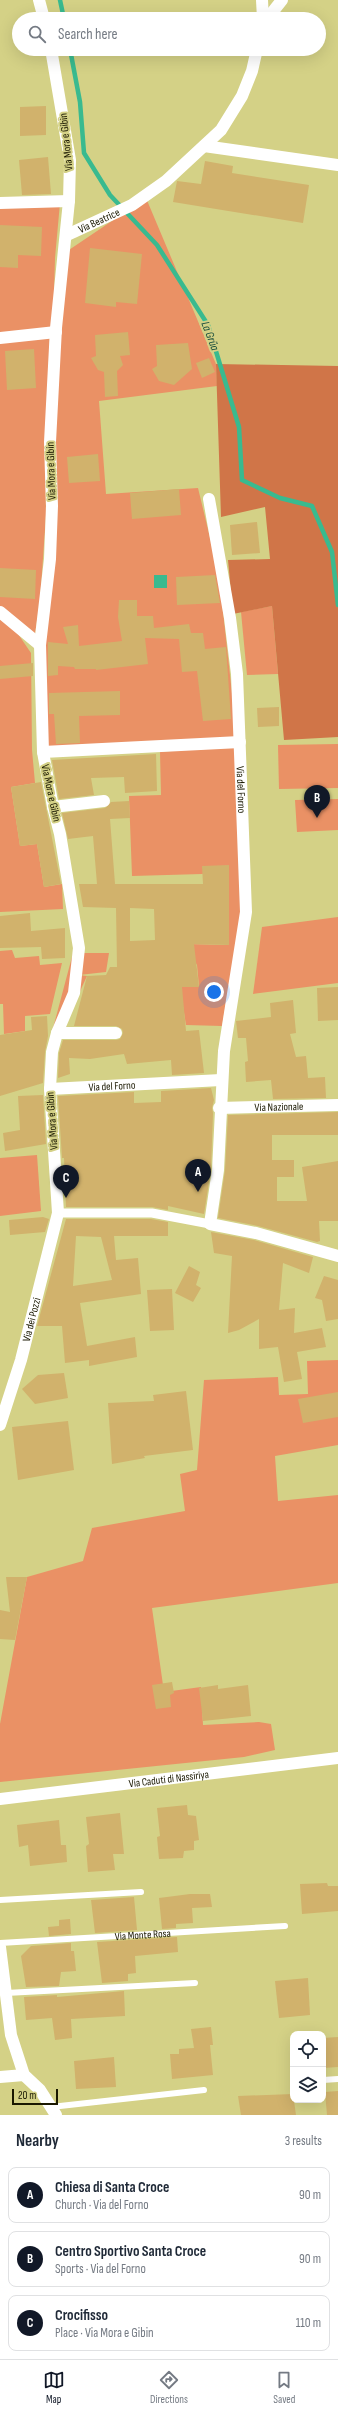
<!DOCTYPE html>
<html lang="en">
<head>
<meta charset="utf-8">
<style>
  body { margin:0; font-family:"Sofia Sans Condensed",sans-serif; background:#f2f2f3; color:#1f2937 }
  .controls { position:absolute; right:12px; bottom:12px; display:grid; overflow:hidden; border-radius:8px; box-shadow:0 4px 16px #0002 }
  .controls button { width:36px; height:36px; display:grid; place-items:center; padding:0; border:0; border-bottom:1px solid #e0e1e3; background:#fff; color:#1f2937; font:20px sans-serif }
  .scale { position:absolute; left:12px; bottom:10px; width:46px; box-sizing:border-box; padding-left:4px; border:2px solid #1a1800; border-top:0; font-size:11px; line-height:14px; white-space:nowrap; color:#1a1800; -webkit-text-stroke:3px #d4d186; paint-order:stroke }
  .you { position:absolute; left:214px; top:992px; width:14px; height:14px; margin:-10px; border:3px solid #fff; border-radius:50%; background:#1a73e8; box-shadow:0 0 0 6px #1a73e833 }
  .badge { display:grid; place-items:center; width:26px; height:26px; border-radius:50%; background:#111827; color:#fff; font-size:13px; font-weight:700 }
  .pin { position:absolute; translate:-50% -33px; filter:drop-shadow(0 1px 2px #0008) }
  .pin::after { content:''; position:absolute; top:21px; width:14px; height:12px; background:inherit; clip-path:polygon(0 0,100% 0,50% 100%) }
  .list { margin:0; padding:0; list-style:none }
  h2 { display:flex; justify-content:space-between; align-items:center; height:52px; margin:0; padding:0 16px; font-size:17px }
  h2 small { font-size:13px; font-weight:400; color:#747a83 }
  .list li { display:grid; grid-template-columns:26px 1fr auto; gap:12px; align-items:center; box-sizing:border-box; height:56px; margin:0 8px 8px; padding:0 8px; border:1px solid #e0e1e3; border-radius:8px }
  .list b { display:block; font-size:15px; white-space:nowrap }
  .list p { margin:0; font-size:13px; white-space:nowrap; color:#747a83 }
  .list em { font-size:13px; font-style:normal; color:#747a83 }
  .icon { flex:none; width:22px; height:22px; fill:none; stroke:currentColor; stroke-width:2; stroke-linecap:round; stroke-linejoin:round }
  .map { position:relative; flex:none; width:338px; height:2115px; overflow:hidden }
  .search { position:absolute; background:#fff; box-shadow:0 4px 16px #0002; left:12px; right:12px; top:12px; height:44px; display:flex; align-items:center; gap:10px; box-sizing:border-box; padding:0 14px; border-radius:22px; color:#747a83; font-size:15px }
  .sheet { height:244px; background:#fff }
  nav { display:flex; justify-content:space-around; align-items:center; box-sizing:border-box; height:56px; border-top:1px solid #e0e1e3; background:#fff; font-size:11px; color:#747a83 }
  nav a { display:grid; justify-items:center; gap:2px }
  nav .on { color:#111827 }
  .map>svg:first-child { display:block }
  .green { fill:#ea9165 }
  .forest { fill:#d07548 }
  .water { fill:#39ba8f }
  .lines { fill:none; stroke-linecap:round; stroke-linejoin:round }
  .stream { stroke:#39ba8f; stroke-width:4.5 }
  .building { fill:#d1b26c; fill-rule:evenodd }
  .service { stroke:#fff; stroke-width:6 }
  .pedestrian { stroke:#fff; stroke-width:9 }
  .minor { stroke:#fff; stroke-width:12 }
  .labels { text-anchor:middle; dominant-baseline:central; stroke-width:4; stroke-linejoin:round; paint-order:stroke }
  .street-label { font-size:11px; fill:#1a1800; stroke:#d4d186 }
  .water-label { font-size:12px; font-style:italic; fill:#1d503e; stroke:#d4d186 }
</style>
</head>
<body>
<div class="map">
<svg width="338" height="2115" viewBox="0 0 338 2115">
  <rect width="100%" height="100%" fill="#d4d186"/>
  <g class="green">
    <path d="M146 198 216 364 217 386 99 401 106 494 198 488 219 575 237 739 37 749 54 442 60 256Z"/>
    <path d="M60 203 55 258 53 329 0 334V206Z"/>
    <path d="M50 338 45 441 46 515 40 601 33 647 17 625 0 610V343Z"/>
    <path d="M272 606 278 674 247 675 241 612Z"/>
    <path d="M0 617 14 628 31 653 32 750 35 783 11 787 20 846 37 844 44 887 62 884 63 909 0 912Z"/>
    <path d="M338 744V788L279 789 278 745Z"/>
    <path d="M237 745 242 912 222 1026 186 1025 180 987 199 986 197 965 184 944 229 945V866L202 874 132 876 129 796 161 795 160 752Z"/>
    <path d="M338 799V830L297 832 295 800Z"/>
    <path d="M338 917V983L253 994 262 927Z"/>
    <path d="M12 950 15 958 39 956 40 965 62 963 50 1014 25 1016V1031L4 1034 3 1004H0V951Z"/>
    <path d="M73 953H109L106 972 79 975 87 976 61 1033 52 1032Z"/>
    <path d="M37 1155 41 1211 0 1216V1158Z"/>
    <path d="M338 1360V1445L275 1456 278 1501 338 1495V1583L152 1608 164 1692 201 1687 203 1725 259 1722 271 1724 275 1750 244 1757 0 1782V1724L27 1577 83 1561 92 1528 185 1511 180 1474 197 1470 204 1380 278 1377 279 1395 308 1394 307 1361Z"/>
  </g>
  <path class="forest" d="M216 364 338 366V737L284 740 272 606 233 614 228 560 270 559 265 507 221 517Z"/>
  <rect class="water" x="154" y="575" width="13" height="13"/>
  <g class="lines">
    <g class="stream">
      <path d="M60 0 64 19"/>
      <path d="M70 49 80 102 84 153 110 195 157 245 208 325 239 427 242 480 280 498 312 506 332 552 338 605"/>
    </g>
  </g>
  <g class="building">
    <path d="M46 106V135L20 136V107Z"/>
    <path d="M48 157 51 194 22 195 19 160Z"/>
    <path d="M205 161 233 166 232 173 309 185 303 223 173 202 177 181 201 184Z"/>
    <path d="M0 225 42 227 41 256 18 255V268L0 267Z"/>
    <path d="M90 248 142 254 137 304 116 302V307L85 303Z"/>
    <path d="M128 332 130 355 120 356 123 365 117 371 118 396 105 397 104 372 98 370 91 358 96 356 95 335Z"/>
    <path d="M188 343 192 369 174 385 159 381 152 369 157 366 156 345Z"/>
    <path d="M34 349 36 388 7 390 5 351Z"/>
    <path d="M209 358 215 372 202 378 196 363Z"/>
    <path d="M98 454 100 481 69 483 67 457Z"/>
    <path d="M179 489 181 515 132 519 130 493Z"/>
    <path d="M257 522 260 553 232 555 230 525Z"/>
    <path d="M0 568 36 570 35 599 0 597Z"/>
    <path d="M215 575 220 603 177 605 176 577Z"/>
    <path d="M119 600H137V616H153L154 628 189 624 191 633H203L205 649 226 647 231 719 203 721 197 671 182 672 179 639 145 638 148 664 96 670V669H75L74 667 58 666V675L48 676V642L68 644 63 627 78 625 79 646 122 641 118 617Z"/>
    <path d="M33 663V676L0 679V666Z"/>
    <path d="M120 691V715L79 716 80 743 56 744 54 714H49V693Z"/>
    <path d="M279 707V726L258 727 257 708Z"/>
    <path d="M156 754 157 791 125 793 124 777 91 778 94 795 59 799 52 760Z"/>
    <path d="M41 782 61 884 44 887 37 844 20 846 11 787Z"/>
    <path d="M129 801 130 818 110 819 115 884H203L202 866 229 865V945L194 944 199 987H182L186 1031 199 1030 204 1073 172 1075 171 1060 127 1064 124 1054 90 1059 69 1058 70 1074 58 1078 59 1053 63 1040H116L120 1039 123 1033 122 1029 116 1026H74L87 976 106 975 110 967H117L116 908 83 907 79 884H97L93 836 68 839 62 813 105 808 111 802ZM130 908 154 909 155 940 130 941Z"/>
    <path d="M30 913 31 931 65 928V958L42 959 41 947 0 948V916Z"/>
    <path d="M338 987V1020L318 1021 317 988Z"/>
    <path d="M293 1000 296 1033 290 1034 296 1057 306 1056 308 1078 325 1077 326 1098 273 1099 271 1080 246 1082 245 1062 248 1061 246 1038H238L236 1021 271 1017 270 1003Z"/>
    <path d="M47 1016 48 1036 45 1052 43 1083 0 1096V1035L32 1030 31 1017Z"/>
    <path d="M211 1088 214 1100 212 1108 213 1113 211 1169 204 1214 168 1206V1210L152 1207H66L64 1158H62L58 1096 134 1092V1103L161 1102V1091Z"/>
    <path d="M43 1095 46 1144 5 1151 3 1133 20 1130 18 1096Z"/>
    <path d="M338 1112V1135H272V1160H294V1177H277V1201H307L302 1167 338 1161V1221H319L320 1241 317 1242 258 1226 218 1218 225 1170 228 1115Z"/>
    <path d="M43 1217 49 1219 45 1232 10 1235 9 1220Z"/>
    <path d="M66 1219H151L168 1222V1236H114L116 1260 138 1258 141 1294 80 1303 87 1346 135 1337 137 1357 89 1366V1360L65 1363 62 1326H37ZM76 1236 101 1237 112 1280 73 1286Z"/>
    <path d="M211 1232 254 1240 313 1257 309 1273 283 1263 279 1310 295 1308 294 1333 322 1328 326 1347 297 1352 302 1379 284 1382 278 1347 259 1349V1319L239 1330 228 1333 232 1256 214 1253Z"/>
    <path d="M189 1266 200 1272 196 1285 201 1288 193 1302 175 1293Z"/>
    <path d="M324 1276 338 1280V1319L326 1321 322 1300 315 1298Z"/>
    <path d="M172 1289 174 1330 150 1331 147 1290Z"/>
    <path d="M64 1373 68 1398 35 1404 22 1389 38 1375Z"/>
    <path d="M186 1391 193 1450 144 1456 145 1458 112 1464 108 1403 154 1401 153 1395Z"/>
    <path d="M338 1392V1417L303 1423 298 1399Z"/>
    <path d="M68 1421 74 1470 18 1480 12 1427Z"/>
    <path d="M6 1577H27L15 1640 0 1639V1610L10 1612Z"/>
    <path d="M172 1682 174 1693 170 1695 171 1707 156 1709 152 1685Z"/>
    <path d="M218 1685V1689L248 1685 251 1716 203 1721 199 1688Z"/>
    <path d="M187 1805 188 1815 196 1816 199 1840 194 1841V1850L184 1851 183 1858 159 1859 157 1837 160 1836 157 1808Z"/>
    <path d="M120 1813 124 1854H113L115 1870 88 1872 86 1846 89 1844 86 1817Z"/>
    <path d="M59 1820 61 1845H66L67 1862 30 1866 28 1845 19 1847 17 1825Z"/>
    <path d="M327 1883 328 1886H338V1911L302 1914 300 1884Z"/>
    <path d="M190 1894H210L212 1907 192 1908 193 1923 176 1924V1928L162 1929 159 1898Z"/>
    <path d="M134 1897 137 1930 95 1933 91 1900Z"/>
    <path d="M70 1919 71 1934 49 1936 48 1927 59 1926V1920Z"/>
    <path d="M177 1937 178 1952 135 1956 136 1973 128 1974V1981L102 1983 97 1942Z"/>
    <path d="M71 1943V1951H74L76 1971 61 1972 59 1986 26 1987 21 1956 31 1946Z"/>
    <path d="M308 1978 310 2015 279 2018 275 1981Z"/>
    <path d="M124 1991 125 2016 71 2019 72 2038 55 2040 52 2018 26 2020 24 1997 57 1995V1997Z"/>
    <path d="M211 2027 213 2045H210L213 2075 172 2079 170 2054H179V2049L194 2048 191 2029Z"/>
    <path d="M338 2037V2067L323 2068V2038Z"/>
    <path d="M114 2057 116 2087 76 2089 74 2061Z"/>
    <path d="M338 2091V2115H327L325 2092Z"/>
    <path d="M293 2094 296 2115H241L238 2096Z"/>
  </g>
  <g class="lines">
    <g class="service">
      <path d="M0 1900 141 1892"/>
      <path id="s1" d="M0 1943 285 1926"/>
      <path d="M6 1993 195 1983"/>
      <path d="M323 2080 338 2079"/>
      <path d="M51 2107 204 2090"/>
    </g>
    <path class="pedestrian" d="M58 1213H152L210 1224"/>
    <g class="minor">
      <path d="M39 0 44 19"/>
      <path d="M262 0 263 19"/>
      <path d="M267 19 282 0"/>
      <path d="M204 146 338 165"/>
      <path d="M0 203 69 201"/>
      <path id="s2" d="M67 235 132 205 166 181 221 130 242 96 252 71 257 49"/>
      <path d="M0 338 56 332"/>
      <path id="s3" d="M209 499 230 618 237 674 246 912 224 1051 218 1170 210 1224 256 1233 338 1256"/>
      <path d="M0 612 40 645"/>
      <path d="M43 752 240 742"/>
      <path d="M53 807 104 801"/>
      <path d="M57 1033H116"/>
      <path id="s4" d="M50 1089 221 1080"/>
      <path id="s5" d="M219 1108 338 1105"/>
      <path id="s6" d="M0 1425 21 1360 58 1213 50 1089 52 1052 57 1033 74 993 79 948 60 834 53 807 43 752 40 645 50 559 52 506 50 442 56 328 69 201 70 160 51 49"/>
      <path id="s7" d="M0 1799 338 1758"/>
      <path d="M0 1947 11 2035 24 2075 40 2090 56 2115"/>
      <path d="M0 2077 24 2075"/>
    </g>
  </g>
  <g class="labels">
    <g class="street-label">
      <text transform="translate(66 142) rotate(-96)">Via Mora e Gibin</text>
      <text stroke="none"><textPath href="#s2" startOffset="35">Via Beatrice</textPath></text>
      <text transform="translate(51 471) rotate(-92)">Via Mora e Gibin</text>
      <text stroke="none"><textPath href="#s3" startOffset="293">Via del Forno</textPath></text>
      <text transform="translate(51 793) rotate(78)">Via Mora e Gibin</text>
      <text stroke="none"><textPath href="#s4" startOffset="62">Via del Forno</textPath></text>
      <text stroke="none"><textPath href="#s5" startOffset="60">Via Nazionale</textPath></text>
      <text transform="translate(52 1121) rotate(-94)">Via Mora e Gibin</text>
      <text stroke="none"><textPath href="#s6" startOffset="110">Via dei Pozzi</textPath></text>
      <text stroke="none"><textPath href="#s7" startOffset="170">Via Caduti di Nassiriya</textPath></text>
      <text stroke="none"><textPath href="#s1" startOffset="143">Via Monte Rosa</textPath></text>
    </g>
    <g class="water-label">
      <text transform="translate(210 336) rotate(69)">La Grűa</text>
    </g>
  </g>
</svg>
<div class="controls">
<button><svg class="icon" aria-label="locate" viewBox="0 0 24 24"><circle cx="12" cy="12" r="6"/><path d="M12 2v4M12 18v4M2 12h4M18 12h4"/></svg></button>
<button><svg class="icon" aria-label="layers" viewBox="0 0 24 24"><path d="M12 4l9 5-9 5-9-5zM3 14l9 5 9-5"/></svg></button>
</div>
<div class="scale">20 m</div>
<div class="you"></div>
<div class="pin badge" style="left:198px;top:1192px">A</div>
<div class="pin badge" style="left:317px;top:818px">B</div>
<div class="pin badge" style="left:66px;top:1198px">C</div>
<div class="search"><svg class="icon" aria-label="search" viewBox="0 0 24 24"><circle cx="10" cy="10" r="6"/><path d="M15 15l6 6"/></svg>Search here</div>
</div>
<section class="sheet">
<h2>Nearby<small>3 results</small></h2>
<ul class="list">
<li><span class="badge">A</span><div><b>Chiesa di Santa Croce</b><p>Church · Via del Forno</p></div><em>90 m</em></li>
<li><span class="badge">B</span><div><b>Centro Sportivo Santa Croce</b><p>Sports · Via del Forno</p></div><em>90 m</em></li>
<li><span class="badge">C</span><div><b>Crocifisso</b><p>Place · Via Mora e Gibin</p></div><em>110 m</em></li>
</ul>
</section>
<nav>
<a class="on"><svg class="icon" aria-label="map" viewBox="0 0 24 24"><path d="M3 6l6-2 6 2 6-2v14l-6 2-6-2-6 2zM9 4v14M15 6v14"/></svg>Map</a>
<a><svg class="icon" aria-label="directions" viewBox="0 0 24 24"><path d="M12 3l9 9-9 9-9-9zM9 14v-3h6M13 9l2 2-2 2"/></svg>Directions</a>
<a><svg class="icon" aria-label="saved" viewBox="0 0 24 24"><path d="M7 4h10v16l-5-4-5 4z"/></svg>Saved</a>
</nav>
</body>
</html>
